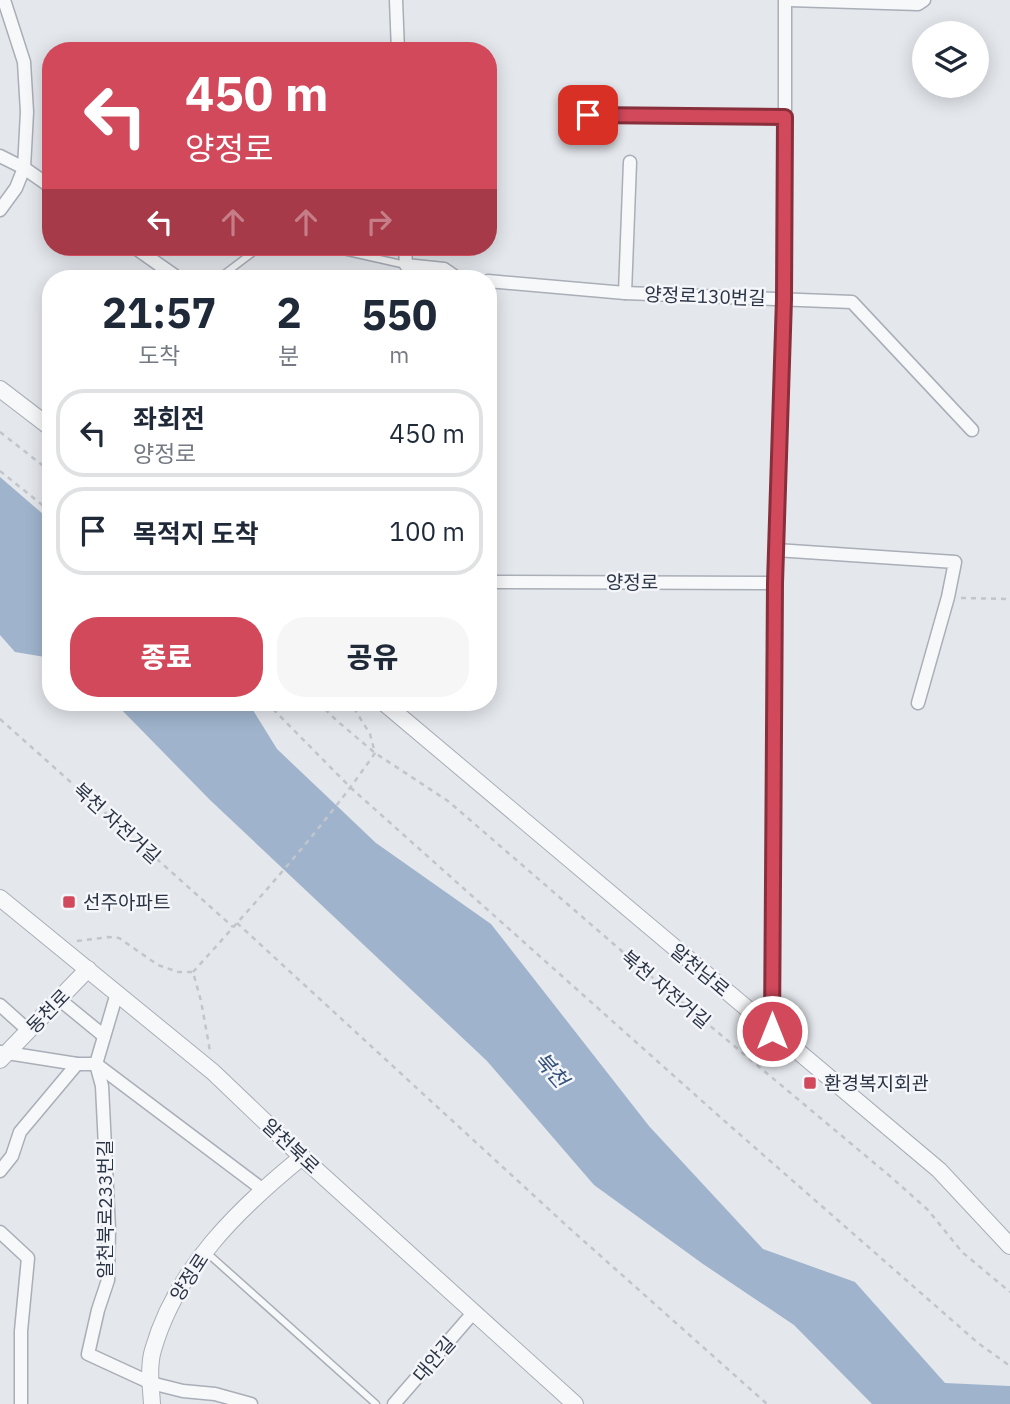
<!DOCTYPE html>
<html lang="ko">
<meta charset="utf-8">
<style>
:root{--surface:#fff;--page:#f6f6f7;--text:#1f2937;--muted:#747a83;--line:#e0e1e3;--accent:#d1495b}
body{margin:0;font-family:"IBM Plex Sans","Noto Sans KR",sans-serif;background:var(--page);color:var(--text);height:100vh;display:flex;flex-direction:column;font-size:26px;white-space:nowrap}
*{box-sizing:border-box;margin:0}
p{font-size:23px;color:var(--muted)}
.icon{flex:none;width:38px;height:38px;fill:none;stroke:currentColor;stroke-width:2;stroke-linecap:round;stroke-linejoin:round}
.map{position:relative;flex:1;overflow:hidden}
.drawer{position:absolute;left:42px;top:270px;width:455px;height:441px;display:flex;flex-direction:column;background:var(--surface);border-radius:28px;box-shadow:0 4px 18px #0003}
.drawer>*{flex:none}
.hud{position:absolute;left:42px;top:42px;width:455px;height:214px;border-radius:28px;box-shadow:0 4px 18px #0003;background:#d1495b;color:#fff;overflow:hidden}
.buttons{position:absolute;left:912px;top:21px;display:grid;gap:14px}
.buttons a{display:grid;place-items:center;width:77px;height:77px;border-radius:50%;background:var(--surface);box-shadow:0 4px 18px #0003;font-size:35px}
.pin{position:absolute;display:grid;place-items:center;width:60px;height:60px;color:#fff;margin:-30px;border-radius:14px;box-shadow:0 4px 10px #0006}
.me{position:absolute;width:77px;margin:-38px;rotate:0deg;stroke-linejoin:round;filter:drop-shadow(0 0 5px #0008)}
.turn{display:flex;align-items:center;gap:24px;height:147px;padding:0 28px;font-size:32px}
.turn .icon{width:91px;height:91px;stroke-width:2.5}
.turn b{display:block;font-size:49px;line-height:60px}
.lanes{display:flex;align-items:center;height:66px;padding:0 28px;background:#0003;justify-content:center;gap:35px;direction:ltr}
.lanes .off{opacity:.35}
.eta{display:flex;justify-content:space-evenly;align-items:center;height:119px;text-align:center}
.eta b{font-size:42px;font-weight:800;line-height:49px}
.action{display:flex;gap:14px;margin-top:auto;padding:14px 28px}
.action a{flex:1;height:80px;border-radius:28px;background:var(--accent);color:#fff;font-size:28px;font-weight:800;line-height:80px;text-align:center}
.action a+a{background:var(--page);color:var(--text)}
ul{padding:0;list-style:none}
li{display:flex;align-items:center;gap:21px;height:88px;margin:0 14px 10px;padding:0 14px;border:4px solid var(--line);border-radius:28px}
li div{flex:1}
li b{display:block;font-size:26px}
li em{font-style:normal}
.map>svg:first-child{display:block}
</style>
<div class="map">
<svg width="1010" height="1404" viewBox="0 0 1010 1404">
<rect width="100%" height="100%" fill="#e4e7ec"/>
<g fill="#9fb4cc">
<polygon points="0,477 51,521 51,658 15,652 0,635"/>
<polygon points="114,702 248,702 277,749 376,843 491,924 649,1126 763,1249 855,1282 945,1383 1010,1386 1010,1404 872,1404 794,1325 703,1264 594,1185 487,1061 210,800"/>
</g>
<g fill="none" stroke-linecap="round" stroke-linejoin="round">
<defs>
<g id="service">
<polyline points="309,247 339,250 406,265"/>
<polyline points="219,278 260,247"/>
<polyline points="205,1251 376,1404"/>
</g>
<g id="minor">
<polyline points="396,0 398,51"/>
<polyline points="789,0 918,4 924,0"/>
<polyline points="588,115 785,117"/>
<polyline points="0,156 24,168 51,187"/>
<polyline points="0,210 16,188 24,168 27,112 24,62 4,0"/>
<polyline points="134,247 178,278"/>
<polyline points="405,247 406,265 444,269 457,278"/>
<polyline points="488,281 625,293 852,302 972,430"/>
<polyline points="625,293 630,162"/>
<polyline points="776,550 955,562 948,597 918,703"/>
<polyline points="488,582 775,583"/>
<polyline points="117,993 96,1064 102,1086 109,1229 108,1280 98,1310 88,1354 151,1383 183,1391 215,1394 251,1404"/>
<polyline points="60,1000 104,1036"/>
<polyline points="0,1005 29,1031"/>
<polyline points="772,1031 775,583 785,223 785,0"/>
<polyline points="1,1052 77,1064 96,1064 262,1189"/>
<polyline points="0,1171 12,1156 20,1132 77,1064"/>
<polyline points="0,1232 28,1258 21,1331 21,1404"/>
<polyline points="394,1404 473,1313"/>
</g>
<g id="tertiary">
<polyline points="0,389 51,428"/>
<polyline points="383,702 939,1170 1010,1246"/>
<polyline points="0,898 213,1072 302,1157 575,1404"/>
<polyline points="0,1060 88,969"/>
<path d="M152,1404C151,1387 148,1367 153,1350C176,1269 239,1208 302,1157"/>
</g>
</defs>
<use href="#service" stroke="#a9aeb7" stroke-width="9"/>
<use href="#minor" stroke="#a9aeb7" stroke-width="15"/>
<use href="#tertiary" stroke="#a9aeb7" stroke-width="18"/>
<g stroke="#c2c5cb" stroke-width="2.5" stroke-dasharray="5 5" stroke-linecap="butt">
<polyline points="0,432 51,472"/>
<polyline points="0,471 51,512"/>
<polyline points="961,598 1010,599"/>
<polyline points="266,702 351,788 720,1117 978,1343 1010,1366"/>
<polyline points="318,702 336,720 375,753 448,801 660,984 891,1177 928,1210 962,1252 1010,1292"/>
<polyline points="0,719 233,927"/>
<polyline points="237,923 567,1226 767,1404"/>
<polyline points="77,941 109,937 119,938 158,965 178,972 193,972 201,1001 210,1051"/>
<path d="M193,972C256,902 321,831 375,753L370,734L350,702"/>
</g>
<use href="#service" stroke="#f7f8fa" stroke-width="6"/>
<use href="#minor" stroke="#f7f8fa" stroke-width="12"/>
<use href="#tertiary" stroke="#f7f8fa" stroke-width="16"/>
</g>
<g fill="none" stroke-linecap="round" stroke-linejoin="round">
<defs>
<polyline id="route" points="588,115 785,117 784,299 775,583 772,1031"/>
</defs>
<use href="#route" stroke="#882f3b" stroke-width="18"/>
<use href="#route" stroke="#d1495b" stroke-width="12"/>
</g>
<g fill="#d1495b" stroke="#f4f6f9" stroke-width="2.5">
<rect x="62" y="895" width="14" height="14" rx="3.5"/>
<rect x="803" y="1076" width="14" height="14" rx="3.5"/>
</g>
<g text-anchor="middle" stroke-width="5" stroke-linejoin="round" paint-order="stroke">
<g font-size="19" fill="#2b3445" stroke="#f4f6f9">
<text transform="translate(705 296) rotate(2)" y="7">양정로130번길</text>
<text x="632" y="589">양정로</text>
<text transform="translate(117 823) rotate(42)" y="7">북천 자전거길</text>
<text transform="translate(700 970) rotate(40)" y="7">알천남로</text>
<text transform="translate(666 989) rotate(40)" y="7">북천 자전거길</text>
<text transform="translate(48 1011) rotate(-46)" y="7">동천로</text>
<text transform="translate(291 1146) rotate(43)" y="7">알천북로</text>
<text transform="translate(105 1209) rotate(-90)" y="7">알천북로233번길</text>
<text transform="translate(189 1277) rotate(-57)" y="7">양정로</text>
<text transform="translate(434 1359) rotate(-49)" y="7">대안길</text>
</g>
<g font-size="19" fill="#2b3445" stroke="#f4f6f9" text-anchor="start">
<text x="83" y="909">선주아파트</text>
<text x="824" y="1090">환경복지회관</text>
</g>
<g font-size="21" font-style="italic" fill="#34527a" stroke="#f4f6f9">
<text transform="translate(551 1070) rotate(49)" y="7">북천</text>
</g>
</g>
</svg>
<div class="buttons">
<a><svg class="icon" aria-label="layers" viewBox="0 0 24 24"><path d="M12 4l9 5-9 5-9-5zM3 14l9 5 9-5"/></svg></a>
</div>
<div class="pin" style="left:588px;top:115px;background:#d93025"><svg class="icon" aria-label="arrive" viewBox="0 0 24 24"><path d="M6 21V4h12l-3 4 3 4H6"/></svg></div>
<svg class="me" style="left:772px;top:1031px" viewBox="-20 -20 40 40"><circle r="17" fill="#d1495b" stroke="#fff" stroke-width="3"/><path d="M0-11L8 9 0 5-8 9z" fill="#fff"/></svg>
<div class="hud">
<div class="turn"><svg class="icon" aria-label="left" viewBox="0 0 24 24"><path d="M17 20v-9H6M10 6l-5 5 5 5"/></svg><div><b>450 m</b>양정로</div></div>
<div class="lanes"><svg class="icon" aria-label="left" viewBox="0 0 24 24"><path d="M17 20v-9H6M10 6l-5 5 5 5"/></svg><svg class="icon off" aria-label="ahead" viewBox="0 0 24 24"><path d="M12 20V5M6 11l6-6 6 6"/></svg><svg class="icon off" aria-label="ahead" viewBox="0 0 24 24"><path d="M12 20V5M6 11l6-6 6 6"/></svg><svg class="icon off" aria-label="right" viewBox="0 0 24 24"><path d="M7 20v-9h11M14 6l5 5-5 5"/></svg></div>
</div>
<section class="drawer">
<div class="eta">
<div><b>21:57</b><p>도착</p></div>
<div><b>2</b><p>분</p></div>
<div><b>550</b><p>m</p></div>
</div>
<ul>
<li><svg class="icon" aria-label="left" viewBox="0 0 24 24"><path d="M17 20v-9H6M10 6l-5 5 5 5"/></svg><div><b>좌회전</b><p>양정로</p></div><em>450 m</em></li>
<li><svg class="icon" aria-label="arrive" viewBox="0 0 24 24"><path d="M6 21V4h12l-3 4 3 4H6"/></svg><div><b>목적지 도착</b></div><em>100 m</em></li>
</ul>
<div class="action"><a>종료</a><a>공유</a></div>
</section>
</div>
